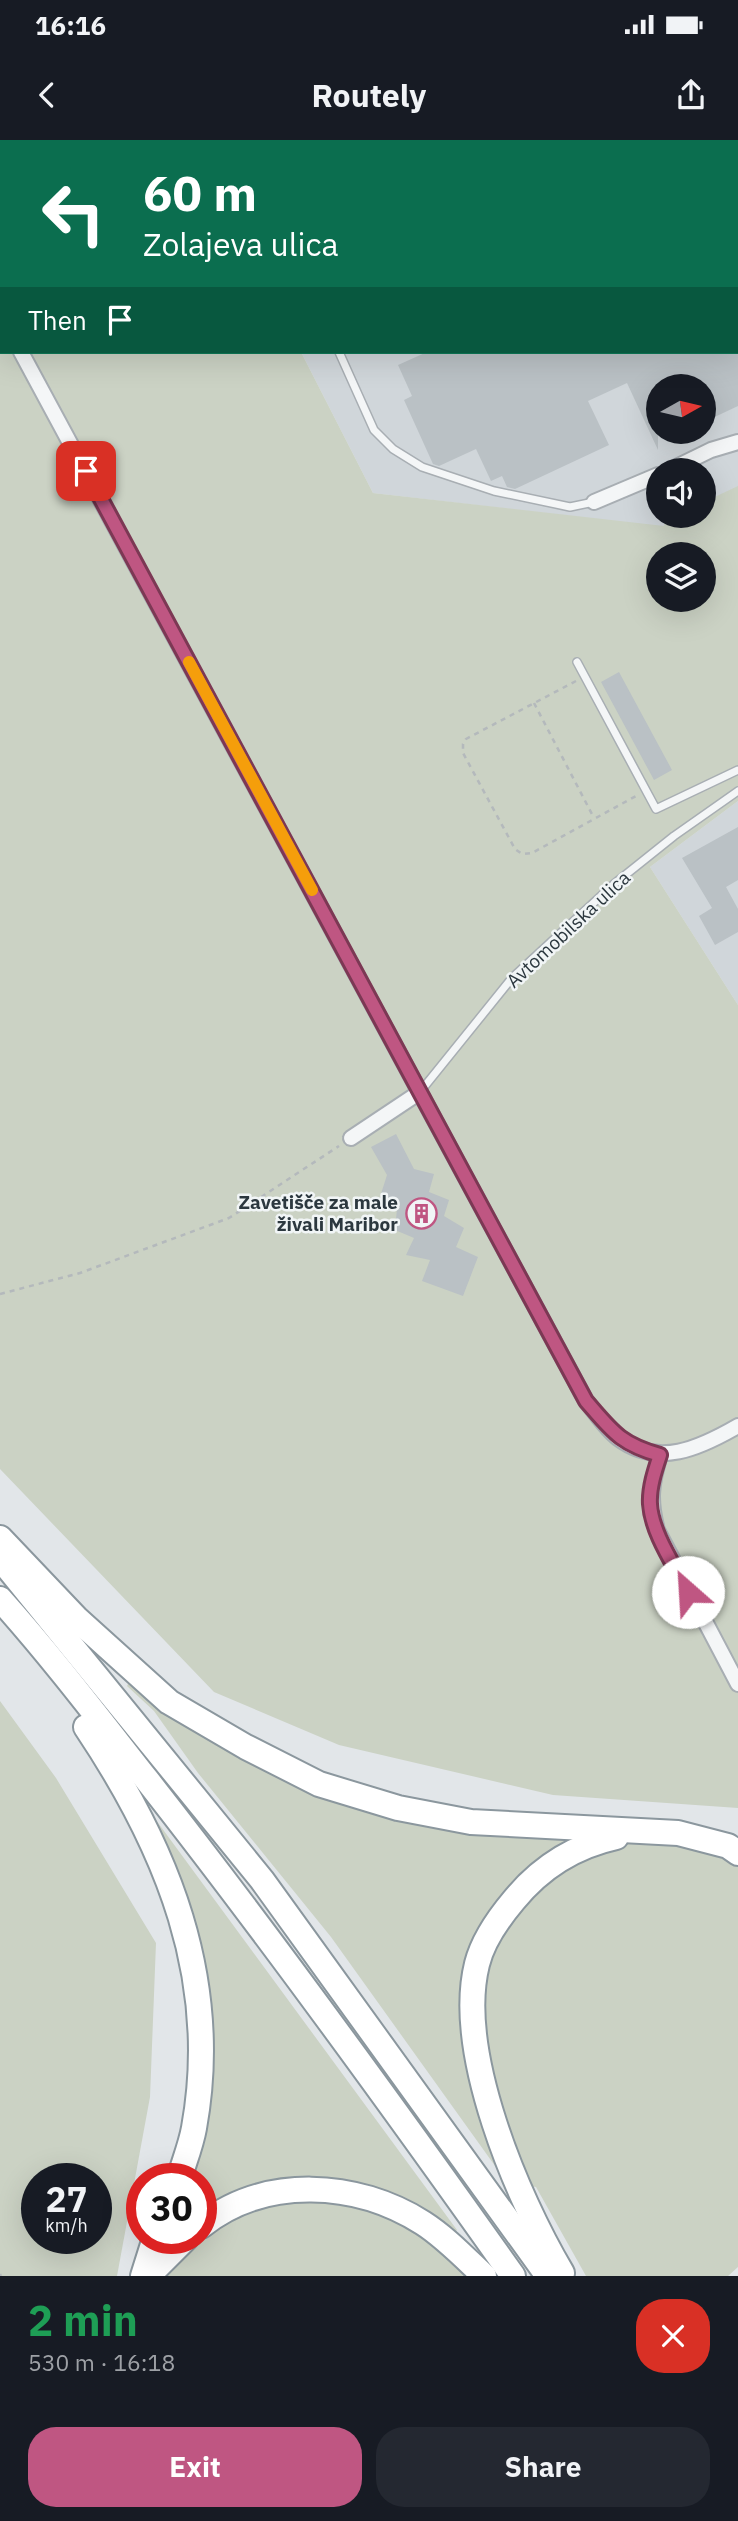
<!DOCTYPE html>
<meta charset="utf-8">
<style>
:root{--surface:#171b24;--page:#242831;--text:#f1f3f6;--muted:#9ea1a6;--accent:#bf5682}
body{margin:0;font-family:"IBM Plex Sans",sans-serif;background:var(--page);color:var(--text);height:100vh;display:flex;flex-direction:column;font-size:26px;white-space:nowrap}
*{box-sizing:border-box;margin:0}
p{font-size:23px;color:var(--muted)}
.icon{flex:none;width:38px;height:38px;fill:none;stroke:currentColor;stroke-width:2;stroke-linecap:round;stroke-linejoin:round}
.map{position:relative;height:2136px;overflow:hidden}
.side{display:flex;flex-direction:column;background:var(--surface);flex:1}
.side>*{flex:none}
.guide{position:absolute;left:0px;top:0px;width:738px;height:214px;box-shadow:0 7px 28px #0002;background:#0b6e4f;color:#fff;overflow:hidden}
.needle{width:46px;rotate:82deg}
.fabs{position:absolute;left:646px;top:234px;display:grid;gap:14px}
.fabs a{display:grid;place-items:center;width:70px;height:70px;border-radius:50%;background:var(--surface);box-shadow:0 7px 28px #0002;font-size:35px}
.speed{position:absolute;left:21px;top:2023px;display:flex;gap:14px;font-size:35px;font-weight:700;text-align:center}
.speed>*{display:grid;place-content:center;width:91px;height:91px;border-radius:50%;background:var(--surface);box-shadow:0 7px 28px #0002;line-height:1}
.speed small{font-size:18px;font-weight:400}
.speed .limit{border:10px solid #d22;background:#fff;color:#111}
.pin{position:absolute;display:grid;place-items:center;width:60px;height:60px;color:#fff;margin:-30px;border-radius:14px;box-shadow:0 4px 10px #0006}
.me{position:absolute;width:77px;margin:-38px;rotate:334deg;stroke-linejoin:round;filter:drop-shadow(0 0 5px #0008)}
.turn{display:flex;align-items:center;gap:24px;height:147px;padding:0 28px;font-size:32px}
.turn .icon{width:91px;height:91px;stroke-width:2.5}
.turn b{display:block;font-size:49px;line-height:60px}
.then{display:flex;align-items:center;height:66px;padding:0 28px;background:#0003;gap:14px;font-size:26px}
.round{display:grid;place-items:center;flex:none;width:74px;height:74px;border-radius:28px;background:var(--page)}
.overview{display:flex;align-items:center;justify-content:space-between;height:119px;padding:0 28px}
h1{font-size:42px;font-weight:700;line-height:52px;color:#1e9e55}
.primary-button{display:flex;gap:14px;margin-top:auto;padding:14px 28px}
.primary-button a{flex:1;height:80px;border-radius:28px;background:var(--accent);color:#fff;font-size:28px;font-weight:700;line-height:80px;text-align:center}
.primary-button a+a{background:var(--page);color:var(--text)}
.status{display:flex;justify-content:space-between;align-items:center;height:49px;padding:0 35px;background:var(--surface);direction:ltr}
.status svg{height:19px;fill:currentColor}
header{display:flex;justify-content:space-between;align-items:center;height:91px;padding:0 28px;background:var(--surface);font-size:32px;font-weight:700}
.map>svg:first-child{display:block}
</style>
<div class="status"><b>16:16</b><svg viewBox="0 0 49 12"><path d="M0 12V9h3v3zM5 12V6h3v6zM10 12V3h3v9zM15 12V0h3v12zM26 1h20v11H26zM47 4h2v5h-2z"/></svg></div>
<header><svg class="icon" aria-label="back" viewBox="0 0 24 24"><path d="M15 5l-7 7 7 7"/></svg>Routely<svg class="icon" aria-label="share" viewBox="0 0 24 24"><path d="M12 15V3M7 8l5-5 5 5M5 13v7h14v-7"/></svg></header>
<div class="map">
<svg width="738" height="2136" viewBox="0 0 738 2136">
<rect width="100%" height="100%" fill="#e2e6e9"/>
<g fill="#d0d6da" fill-rule="evenodd">
<path d="M194,0H738V386H656L373,353L301,212H737V2ZM658,247H704V292H658ZM658,331H704V376H658Z"/>
<polygon points="738,661 738,865 650,727"/>
</g>
<g fill="#cbd2c4" fill-rule="evenodd">
<path d="M0,0L194,2H2V212H301L373,353L664,386L665,379L672,376H704V362L738,346V661L650,727L738,865V1668L553,1655L339,1605L214,1552L0,1329ZM658,415H704V460H658Z"/>
<polygon points="130,1540 269,1630 593,1697 474,1807 503,2037 331,1797 198,1633 154,1571 127,1546"/>
<path d="M0,1561L56,1638L156,1803L150,1957L117,2136H0ZM37,2039H96V2098H37Z"/>
<polygon points="142,1661 457,2090 452,2095 346,2043 201,2072 201,2039 185,2039 210,1888"/>
<polygon points="641,1700 696,1708 738,1724 738,2127 728,2136 586,2136 536,2047 529,2046 499,1967 483,1905 483,1851 492,1803 550,1732 603,1705"/>
<path d="M294,2058C308,2058 325,2055 338,2058C384,2066 427,2099 464,2126V2136H166L175,2121L198,2098H201V2095L242,2070Z"/>
</g>
<g fill="#bac1c5">
<polygon points="427,212 738,212 738,266 704,282 704,247 658,247 658,310 627,243 588,261 609,305 515,349 507,347 502,336 491,341 476,309 439,326 433,324 404,260 412,256 398,225"/>
<polygon points="619,532 672,630 654,640 601,542"/>
<polygon points="738,687 738,740 726,747 738,769 738,792 715,805 699,776 712,768 682,718"/>
<polygon points="396,994 414,1029 434,1034 429,1052 449,1060 444,1076 464,1088 456,1107 478,1117 463,1156 422,1141 430,1120 406,1115 414,1098 395,1090 397,1069 379,1060 387,1035 371,1007"/>
</g>
<g fill="none" stroke-linecap="round" stroke-linejoin="round">
<defs>
<g id="service">
<polyline points="496,0 497,2"/>
<polyline points="263,2 264,0"/>
<polyline points="737,28 738,28"/>
<polyline points="339,212 374,290 393,309 422,327 494,351 570,367 594,362"/>
<polyline points="577,522 656,669 738,630"/>
<polyline points="420,952 512,838 614,744 674,696 738,651"/>
</g>
<g id="minor">
<polyline points="103,2 106,0"/>
<polyline points="0,71 2,70"/>
<polyline points="0,172 2,175"/>
<path d="M21,212L586,1261C596,1273 606,1289 618,1298C658,1328 700,1308 738,1286"/>
<polyline points="668,331 711,310 738,302"/>
<polyline points="594,362 658,335"/>
<polyline points="351,998 420,952"/>
<path d="M660,1315C651,1345 649,1360 657,1390L738,1544"/>
</g>
<g id="motorway">
<polyline points="0,1398 77,1479 169,1562 246,1607 319,1644 398,1668 471,1682 678,1693 728,1706 738,1713"/>
<polyline points="0,1418 262,1740 548,2136"/>
<path d="M0,1459C52,1517 99,1579 147,1640C274,1802 394,1968 513,2136"/>
<path d="M86,1587C167,1708 221,1839 194,1988C191,2005 184,2022 179,2039"/>
<path d="M201,2086C265,2035 357,2041 423,2083C445,2097 465,2118 484,2136"/>
<path d="M562,2133C517,2057 455,1912 477,1824C483,1800 498,1779 514,1760C541,1727 575,1706 616,1697"/>
<polyline points="143,2136 155,2098"/>
<polyline points="148,2136 186,2098"/>
</g>
</defs>
<use href="#service" stroke="#a8aeb3" stroke-width="10"/>
<use href="#minor" stroke="#a8aeb3" stroke-width="18"/>
<use href="#motorway" stroke="#8b979e" stroke-width="28"/>
<g stroke="#b4b9bc" stroke-width="2.5" stroke-dasharray="5 5" stroke-linecap="butt">
<polyline points="576,541 466,599 463,604 463,613 515,709 522,714 532,713 636,656"/>
<polyline points="534,563 594,678"/>
<polyline points="0,1154 80,1133 229,1078 339,1006"/>
<polyline points="0,2134 1,2136"/>
</g>
<use href="#service" stroke="#f4f6f7" stroke-width="7"/>
<use href="#minor" stroke="#f4f6f7" stroke-width="14"/>
<use href="#motorway" stroke="#fff" stroke-width="24"/>
</g>
<g fill="none" stroke-linecap="round" stroke-linejoin="round">
<defs>
<path id="route" d="M86,331L586,1261C612,1291 620,1304 660,1315C655,1330 649,1348 650,1364C652,1394 675,1426 688,1452"/>
</defs>
<use href="#route" stroke="#7c3854" stroke-width="18"/>
<use href="#route" stroke="#bf5682" stroke-width="12"/>
<polyline stroke="#f59e0b" stroke-width="12" points="189,522 312,750"/>
</g>
<defs>
<symbol id="building-ring" viewBox="-11 -11 22 22"><circle r="9.5" fill="#f1f5f6" stroke="#bf5682" stroke-width="1.5"/><path d="M-4-6H4V6H1V3H-1V6H-4ZM-2.5-4.3h1.7v1.8h-1.7ZM.8-4.3h1.7v1.8H.8ZM-2.5-1h1.7V.8h-1.7ZM.8-1h1.7V.8H.8Z" fill="#bf5682"/></symbol>
</defs>
<g fill-rule="evenodd">
<use href="#building-ring" x="404" y="1056" width="35" height="35"/>
</g>
<g text-anchor="middle" stroke-width="5" stroke-linejoin="round" paint-order="stroke">
<g font-size="19" fill="#2c383f" stroke="#f1f5f6">
<text transform="translate(568 789) rotate(-43)" y="7">Avtomobilska ulica</text>
</g>
<g font-size="19" font-weight="bold" fill="#2c383f" stroke="#f1f5f6" text-anchor="end">
<text x="398" y="1069">Zavetišče za male<tspan x="398" dy="22">živali Maribor</tspan></text>
</g>
</g>
</svg>
<div class="fabs">
<a><svg class="needle" viewBox="-14 -14 28 28"><path d="M0-13l5 13h-10z" fill="#e53935"/><path d="M0 13l5-13h-10z" fill="#9ea1a6"/></svg></a>
<a><svg class="icon" aria-label="sound" viewBox="0 0 24 24"><path d="M4 9h4l5-4v14l-5-4H4zM17 9q2 3 0 6"/></svg></a>
<a><svg class="icon" aria-label="layers" viewBox="0 0 24 24"><path d="M12 4l9 5-9 5-9-5zM3 14l9 5 9-5"/></svg></a>
</div>
<div class="speed"><div>27<small>km/h</small></div><div class="limit">30</div></div>
<div class="pin" style="left:86px;top:331px;background:#d93025"><svg class="icon" aria-label="arrive" viewBox="0 0 24 24"><path d="M6 21V4h12l-3 4 3 4H6"/></svg></div>
<svg class="me" style="left:688px;top:1452px" viewBox="-20 -20 40 40"><circle r="19" fill="#fff"/><path d="M0-13L10 11 0 6-10 11z" fill="#bf5682"/></svg>
<div class="guide">
<div class="turn"><svg class="icon" aria-label="left" viewBox="0 0 24 24"><path d="M17 20v-9H6M10 6l-5 5 5 5"/></svg><div><b>60 m</b>Zolajeva ulica</div></div>
<div class="then">Then<svg class="icon" aria-label="arrive" viewBox="0 0 24 24"><path d="M6 21V4h12l-3 4 3 4H6"/></svg></div>
</div>
</div>
<section class="side">
<div class="overview"><div><h1>2 min</h1><p>530 m · 16:18</p></div><a class="round" style="background:#d93025;color:#fff"><svg class="icon" aria-label="close" viewBox="0 0 24 24"><path d="M6 6l12 12M18 6L6 18"/></svg></a></div>
<div class="primary-button"><a>Exit</a><a>Share</a></div>
</section>
